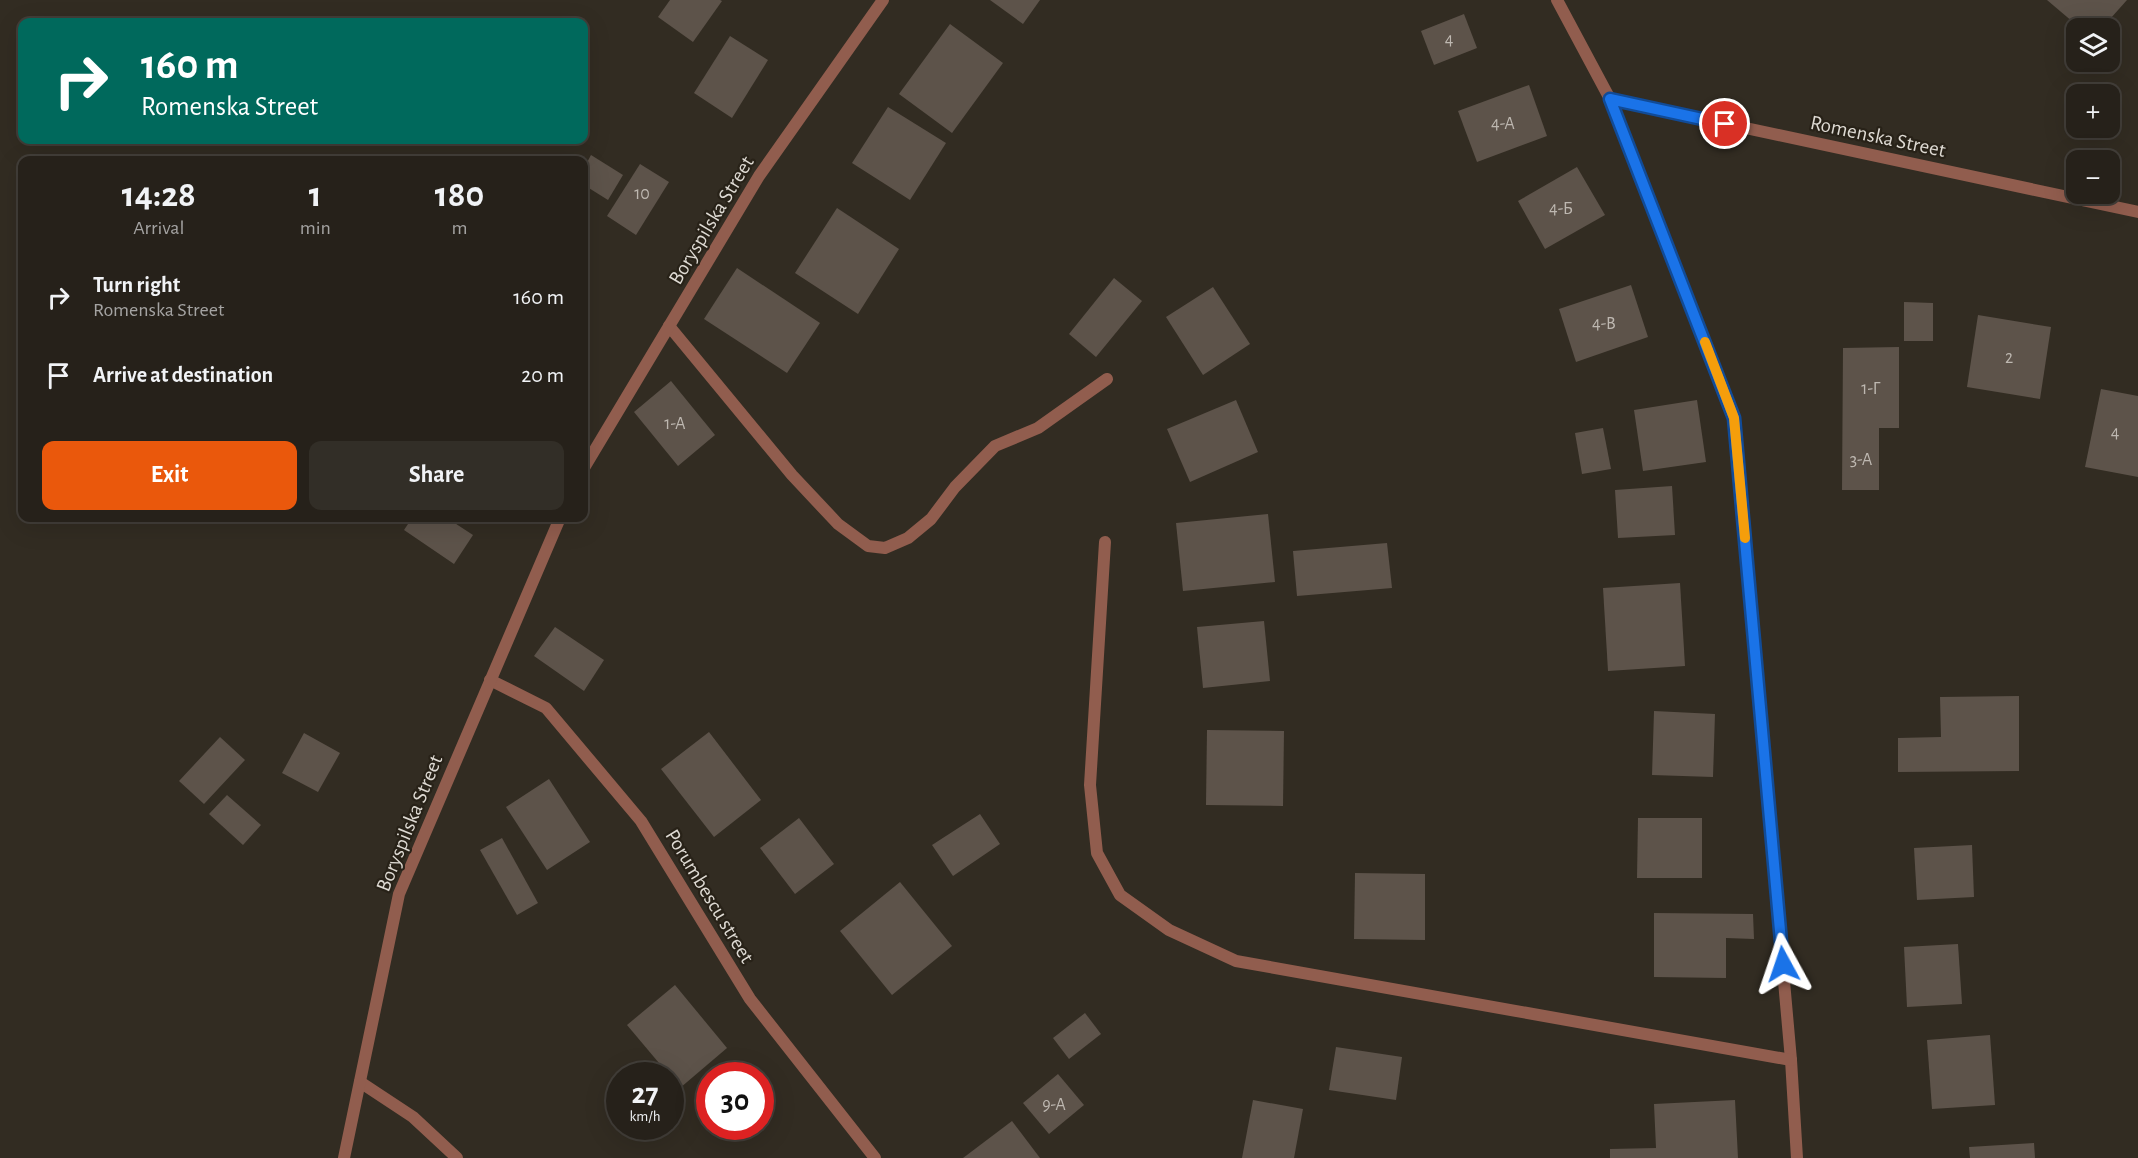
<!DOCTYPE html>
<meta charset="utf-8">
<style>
:root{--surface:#26211a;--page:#322e27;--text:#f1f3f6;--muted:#a4a3a2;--line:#423e39;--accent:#ea580c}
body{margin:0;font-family:"Alegreya Sans",sans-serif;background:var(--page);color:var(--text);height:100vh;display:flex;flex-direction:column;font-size:22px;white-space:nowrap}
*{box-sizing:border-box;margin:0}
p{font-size:20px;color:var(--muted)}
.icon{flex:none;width:33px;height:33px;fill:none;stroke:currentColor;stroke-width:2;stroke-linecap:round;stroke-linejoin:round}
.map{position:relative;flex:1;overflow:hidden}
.panel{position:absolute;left:18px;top:156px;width:570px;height:366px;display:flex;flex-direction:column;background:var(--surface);border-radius:12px;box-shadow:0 6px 24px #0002,0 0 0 2px var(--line)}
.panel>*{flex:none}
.banner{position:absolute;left:18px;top:18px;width:570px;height:126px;border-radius:12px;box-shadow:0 6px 24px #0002,0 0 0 2px var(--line);background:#00695c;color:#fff;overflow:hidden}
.tools{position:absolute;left:2066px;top:18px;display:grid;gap:12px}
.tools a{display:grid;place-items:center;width:54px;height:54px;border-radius:12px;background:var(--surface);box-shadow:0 6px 24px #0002,0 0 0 2px var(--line);font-size:30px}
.speed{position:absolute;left:606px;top:1062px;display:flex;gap:12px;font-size:30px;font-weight:700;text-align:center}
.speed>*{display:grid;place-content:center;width:78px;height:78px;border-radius:50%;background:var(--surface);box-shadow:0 6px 24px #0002,0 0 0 2px var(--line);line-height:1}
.speed small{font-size:15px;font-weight:400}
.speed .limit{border:9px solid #d22;background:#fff;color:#111}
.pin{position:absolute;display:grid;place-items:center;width:51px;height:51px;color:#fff;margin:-26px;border:3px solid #fff;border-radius:50%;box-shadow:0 2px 6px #0007}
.me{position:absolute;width:66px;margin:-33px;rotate:355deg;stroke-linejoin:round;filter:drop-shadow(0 0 4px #0008)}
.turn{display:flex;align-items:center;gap:21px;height:126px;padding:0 24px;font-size:27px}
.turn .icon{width:78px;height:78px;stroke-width:2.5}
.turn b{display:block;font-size:42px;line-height:51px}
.eta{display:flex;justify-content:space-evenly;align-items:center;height:102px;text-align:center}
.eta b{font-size:36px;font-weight:600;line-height:42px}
.action{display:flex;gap:12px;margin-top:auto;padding:12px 24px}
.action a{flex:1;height:69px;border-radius:12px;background:var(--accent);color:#fff;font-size:24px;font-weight:600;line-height:69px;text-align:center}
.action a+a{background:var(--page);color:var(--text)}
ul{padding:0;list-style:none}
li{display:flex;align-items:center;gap:18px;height:78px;padding:0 24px}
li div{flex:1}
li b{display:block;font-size:22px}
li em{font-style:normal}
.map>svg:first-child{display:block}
</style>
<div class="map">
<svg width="2138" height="1158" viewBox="0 0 2138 1158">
<rect width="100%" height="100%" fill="#322c22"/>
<g fill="#5d534a">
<polygon points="670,0 720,0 722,1 693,42 658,17"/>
<polygon points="990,0 1040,0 1023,24"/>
<polygon points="2047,0 2127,0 2102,28 2080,28"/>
<polygon points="1464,14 1477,48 1434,65 1421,31"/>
<polygon points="950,24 1003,63 952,133 899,94"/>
<polygon points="730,36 768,60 732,118 694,93"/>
<polygon points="1529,85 1547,136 1477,162 1458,111"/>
<polygon points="888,107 946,143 910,200 852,163"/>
<polygon points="591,155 623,175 608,200 584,185 584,168"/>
<polygon points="640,164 669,182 636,235 607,216"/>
<polygon points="1577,167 1605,215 1545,249 1518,201"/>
<polygon points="837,208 899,249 858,314 795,273"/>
<polygon points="737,268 820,323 787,373 704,319"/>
<polygon points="1114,278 1142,301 1096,357 1069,334"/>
<polygon points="1631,285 1648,337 1576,362 1559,309"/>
<polygon points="1213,287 1250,344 1203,375 1166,317"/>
<polygon points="1904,302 1933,303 1933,341 1904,341"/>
<polygon points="1978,315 2051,327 2040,399 1967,387"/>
<polygon points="1899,347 1899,428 1879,428 1879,490 1842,490 1843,348"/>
<polygon points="671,381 715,435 678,466 634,412"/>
<polygon points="2101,389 2138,396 2138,477 2085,467"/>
<polygon points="1236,400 1258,452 1190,482 1167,429"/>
<polygon points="1697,400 1706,462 1643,471 1634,410"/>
<polygon points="1603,428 1611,469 1582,474 1575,433"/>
<polygon points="1672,486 1675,535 1618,538 1615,490"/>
<polygon points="1268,514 1275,582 1183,591 1176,523"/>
<polygon points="412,518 447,518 473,535 454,564 404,530"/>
<polygon points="1387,543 1392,588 1297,596 1293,551"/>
<polygon points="1680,583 1685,666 1608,671 1603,588"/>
<polygon points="1264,621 1270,681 1203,688 1197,627"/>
<polygon points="555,627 604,660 584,691 534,656"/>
<polygon points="2019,696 2019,771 1898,772 1898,738 1941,737 1940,697"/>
<polygon points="1654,711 1715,714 1713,777 1652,775"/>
<polygon points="1207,730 1284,731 1283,806 1206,805"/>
<polygon points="709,732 761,800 714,837 661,769"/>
<polygon points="304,733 340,753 318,792 282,773"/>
<polygon points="220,737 245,760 204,804 179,781"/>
<polygon points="549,779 590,842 547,870 506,807"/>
<polygon points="227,795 261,825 243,845 209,814"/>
<polygon points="980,814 1000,844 953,876 932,845"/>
<polygon points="799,818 834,864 795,894 760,848"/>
<polygon points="1638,818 1702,818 1702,878 1637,878"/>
<polygon points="502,838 538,903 517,915 480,850"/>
<polygon points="1972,845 1974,897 1917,900 1914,848"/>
<polygon points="1355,873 1425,874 1425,940 1354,939"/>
<polygon points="900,882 952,946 892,995 840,931"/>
<polygon points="1654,913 1753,914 1754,939 1726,938 1726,978 1654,977"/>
<polygon points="1958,944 1962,1004 1907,1007 1904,947"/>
<polygon points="675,985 727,1048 680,1088 627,1025"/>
<polygon points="1085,1013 1101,1034 1069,1059 1053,1038"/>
<polygon points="1990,1035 1995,1105 1932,1109 1927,1040"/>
<polygon points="1336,1047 1402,1057 1396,1100 1329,1090"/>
<polygon points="1058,1074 1084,1105 1049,1134 1023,1103"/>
<polygon points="1253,1100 1303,1109 1294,1158 1242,1158"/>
<polygon points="1735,1100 1738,1158 1610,1158 1610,1149 1656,1148 1654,1104"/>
<polygon points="1012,1121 1040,1158 963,1158"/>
<polygon points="2034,1143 2035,1158 1970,1158 1969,1147"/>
</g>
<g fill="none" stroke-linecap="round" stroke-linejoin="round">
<g stroke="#915d4e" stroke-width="12">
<polyline points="669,326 792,475 838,524 868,546 885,548 908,538 931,519 955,487 995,446 1038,428 1107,379"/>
<polyline points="360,1082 413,1117 457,1158"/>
</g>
<g stroke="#915d4e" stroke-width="12">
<polyline points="1557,0 1610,99 1734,418 1791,1060 1797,1158"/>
<polyline points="1610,99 2138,212"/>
<polyline points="584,468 759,176 883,0"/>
<polyline points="1105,542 1090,785 1097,853 1120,895 1169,930 1236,961 1791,1060"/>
<polyline points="490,680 546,708 641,821 750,999 875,1158"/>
<polyline points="344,1158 399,894 560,518"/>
</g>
</g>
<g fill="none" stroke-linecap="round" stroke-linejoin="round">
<defs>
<polyline id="route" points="1725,124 1610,99 1734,418 1783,964"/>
</defs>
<use href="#route" stroke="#114b97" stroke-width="15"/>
<use href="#route" stroke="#1a73e8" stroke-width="10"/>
<polyline stroke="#f59e0b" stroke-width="10" points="1705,342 1734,418 1745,538"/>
</g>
<g text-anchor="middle" stroke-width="4.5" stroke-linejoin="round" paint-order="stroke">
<g font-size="18" fill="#beb8b1">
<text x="1449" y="45">4</text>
<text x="1503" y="129">4-А</text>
<text x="642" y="199">10</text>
<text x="1561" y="214">4-Б</text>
<text x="1604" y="329">4-В</text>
<text x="2009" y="363">2</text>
<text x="1871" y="394">1-Г</text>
<text x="675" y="429">1-А</text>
<text x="2115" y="438">4</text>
<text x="1861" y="465">3-А</text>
<text x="1054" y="1110">9-А</text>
</g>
<g font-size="21" fill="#dedad3" stroke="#282218">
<text transform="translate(1878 136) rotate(12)" y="7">Romenska Street</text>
<text transform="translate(711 220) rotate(-59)" y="7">Boryspilska Street</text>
<text transform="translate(409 823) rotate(-68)" y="7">Boryspilska Street</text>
<text transform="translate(710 896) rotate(59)" y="7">Porumbescu street</text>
</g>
</g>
</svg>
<div class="tools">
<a><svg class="icon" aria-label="layers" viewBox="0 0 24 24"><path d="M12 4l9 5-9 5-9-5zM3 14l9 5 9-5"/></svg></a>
<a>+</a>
<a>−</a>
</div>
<div class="speed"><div>27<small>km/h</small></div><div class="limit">30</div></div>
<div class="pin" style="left:1725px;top:124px;background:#d93025"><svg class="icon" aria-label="arrive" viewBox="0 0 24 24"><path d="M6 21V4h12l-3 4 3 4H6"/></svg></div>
<svg class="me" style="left:1783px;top:964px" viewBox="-20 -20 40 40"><path d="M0-17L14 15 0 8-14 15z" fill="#1a73e8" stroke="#fff" stroke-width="4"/></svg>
<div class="banner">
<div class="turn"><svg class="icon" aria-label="right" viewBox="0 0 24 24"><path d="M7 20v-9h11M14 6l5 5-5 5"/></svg><div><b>160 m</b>Romenska Street</div></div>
</div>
<section class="panel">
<div class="eta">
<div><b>14:28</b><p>Arrival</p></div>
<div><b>1</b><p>min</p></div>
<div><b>180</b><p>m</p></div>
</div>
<ul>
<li><svg class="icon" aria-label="right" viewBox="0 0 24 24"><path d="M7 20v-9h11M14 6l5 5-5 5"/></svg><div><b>Turn right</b><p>Romenska Street</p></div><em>160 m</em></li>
<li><svg class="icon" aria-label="arrive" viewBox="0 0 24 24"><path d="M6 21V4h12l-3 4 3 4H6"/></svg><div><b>Arrive at destination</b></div><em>20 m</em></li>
</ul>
<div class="action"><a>Exit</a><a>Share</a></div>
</section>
</div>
